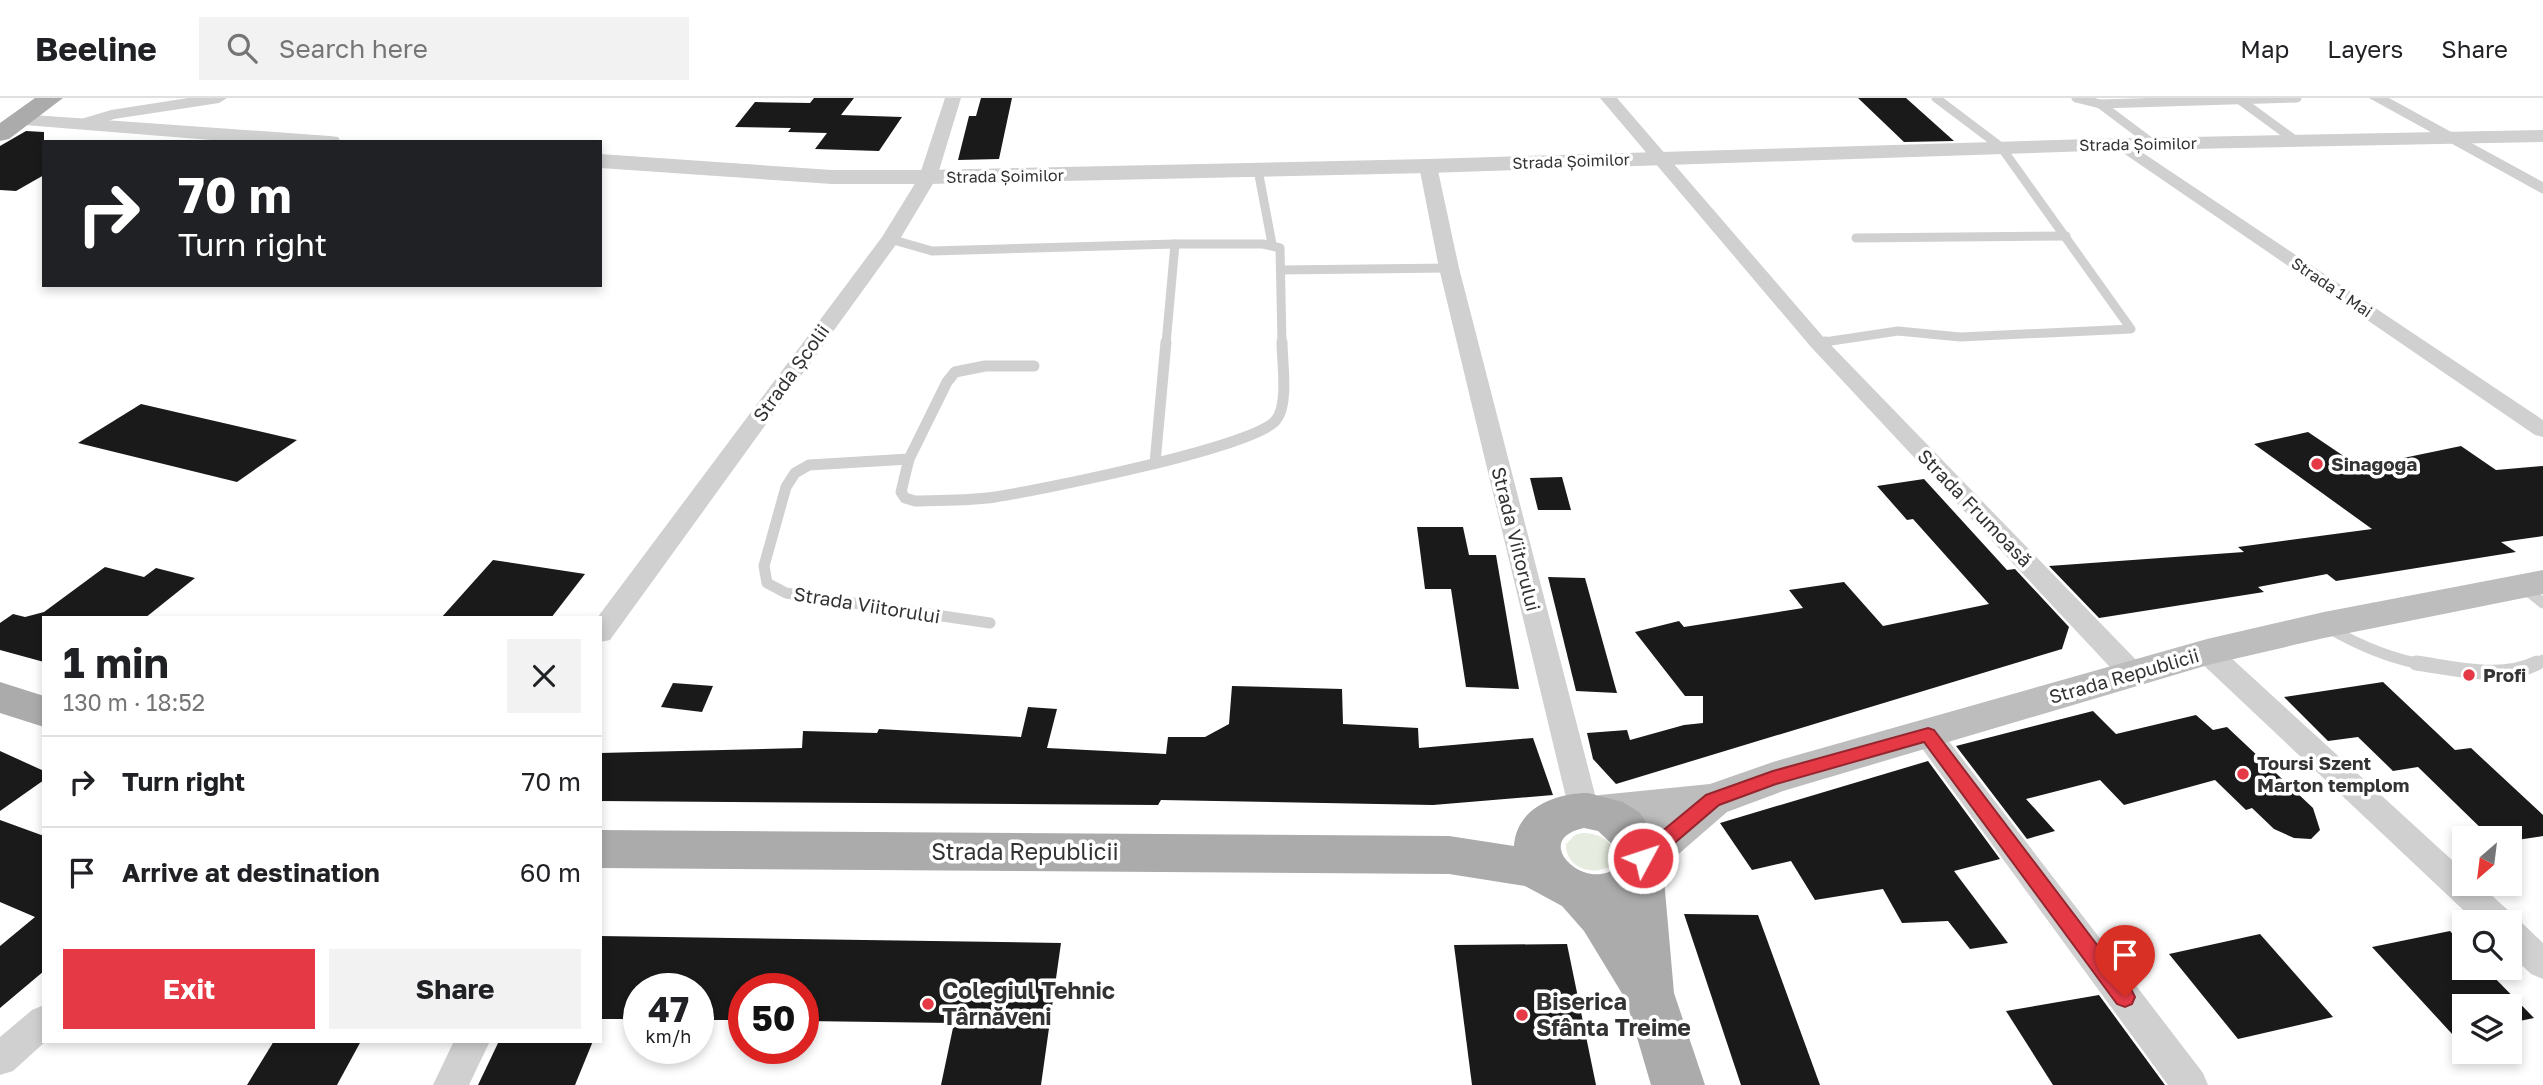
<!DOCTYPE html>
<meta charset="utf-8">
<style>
:root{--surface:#fff;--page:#f2f2f2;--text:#202124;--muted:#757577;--line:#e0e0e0;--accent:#e63946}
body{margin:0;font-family:"Golos Text",sans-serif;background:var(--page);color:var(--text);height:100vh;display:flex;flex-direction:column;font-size:26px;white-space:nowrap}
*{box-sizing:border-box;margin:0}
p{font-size:23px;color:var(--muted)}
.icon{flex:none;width:38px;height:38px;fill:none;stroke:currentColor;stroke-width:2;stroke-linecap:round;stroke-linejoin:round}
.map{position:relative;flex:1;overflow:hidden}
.drawer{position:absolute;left:42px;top:518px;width:560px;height:427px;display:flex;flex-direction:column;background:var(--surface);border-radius:0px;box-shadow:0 4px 10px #0003}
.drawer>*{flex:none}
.banner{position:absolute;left:42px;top:42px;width:560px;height:147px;border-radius:0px;box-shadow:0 4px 10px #0003;background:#202124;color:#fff;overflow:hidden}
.needle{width:46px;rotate:208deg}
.fabs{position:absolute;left:2452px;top:728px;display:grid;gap:14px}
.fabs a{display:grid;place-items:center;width:70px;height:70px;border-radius:0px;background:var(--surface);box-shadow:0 4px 10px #0003;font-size:35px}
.speed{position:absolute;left:623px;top:875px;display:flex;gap:14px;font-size:35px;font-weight:700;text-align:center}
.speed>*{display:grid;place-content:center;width:91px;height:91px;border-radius:50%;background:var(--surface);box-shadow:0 4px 10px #0003;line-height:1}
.speed small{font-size:18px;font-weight:400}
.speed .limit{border:10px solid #d22;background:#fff;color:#111}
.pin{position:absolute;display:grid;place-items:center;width:60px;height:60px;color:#fff;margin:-72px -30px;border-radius:50% 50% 50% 0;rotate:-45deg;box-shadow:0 0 7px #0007}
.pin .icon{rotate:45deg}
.me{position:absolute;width:77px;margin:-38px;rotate:50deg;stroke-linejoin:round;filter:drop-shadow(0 0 5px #0008)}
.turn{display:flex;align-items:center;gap:24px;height:147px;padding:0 21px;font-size:32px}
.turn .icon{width:91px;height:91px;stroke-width:2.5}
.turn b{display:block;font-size:49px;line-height:60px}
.round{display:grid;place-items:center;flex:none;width:74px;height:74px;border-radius:0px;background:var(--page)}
.overview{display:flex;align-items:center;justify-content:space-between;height:119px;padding:0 21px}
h1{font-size:42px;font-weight:700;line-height:52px}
.primary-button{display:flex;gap:14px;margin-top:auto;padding:14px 21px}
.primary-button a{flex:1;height:80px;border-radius:0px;background:var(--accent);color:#fff;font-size:28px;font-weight:700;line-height:80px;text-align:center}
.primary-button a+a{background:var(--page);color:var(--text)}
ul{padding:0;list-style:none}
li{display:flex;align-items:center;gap:21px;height:91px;padding:0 21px;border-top:2px solid var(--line)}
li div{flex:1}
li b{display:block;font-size:26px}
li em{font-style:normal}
header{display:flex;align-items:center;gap:42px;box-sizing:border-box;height:98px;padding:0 35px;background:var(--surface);border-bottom:2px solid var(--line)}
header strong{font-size:33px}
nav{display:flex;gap:38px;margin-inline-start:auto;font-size:24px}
.search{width:490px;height:63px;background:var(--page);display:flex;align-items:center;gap:18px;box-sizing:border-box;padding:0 24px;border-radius:0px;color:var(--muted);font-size:26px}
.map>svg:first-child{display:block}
</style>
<header>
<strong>Beeline</strong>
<div class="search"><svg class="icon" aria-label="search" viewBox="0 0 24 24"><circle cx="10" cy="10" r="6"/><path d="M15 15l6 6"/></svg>Search here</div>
<nav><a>Map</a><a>Layers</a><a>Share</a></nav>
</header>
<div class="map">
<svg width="2543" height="987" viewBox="0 0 2543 987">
<rect width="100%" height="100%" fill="#fff"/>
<path fill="#e6ecdf" d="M1582,735C1598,735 1612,741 1615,758L1609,769C1591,778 1565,769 1566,746L1575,737Z"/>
<g fill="#1a1a1a">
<polygon points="814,0 854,0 841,17 902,19 879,53 815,51 827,35 788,34 791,30 735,29 755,4 810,5"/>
<polygon points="981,0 1012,0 999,61 958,62 969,18 976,18"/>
<polygon points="1858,0 1906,0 1954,43 1904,44"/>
<polygon points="26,33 44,34 44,77 16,93 0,92 0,48"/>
<polygon points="141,306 297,342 237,384 78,345"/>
<polygon points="2308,334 2360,369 2461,348 2496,372 2543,368 2543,438 2501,444 2516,454 2336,483 2327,476 2258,489 2264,494 2099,520 2049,468 2244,454 2238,449 2372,431 2254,346"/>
<polygon points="1562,379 1571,412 1538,412 1530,380"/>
<polygon points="1924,381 2007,472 2015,471 2069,529 2062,551 1616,686 1593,661 1587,635 1627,632 1630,642 1684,627 1703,625 1703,598 1685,598 1635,534 1679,523 1684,529 1803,510 1789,492 1844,484 1883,528 1989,506 1913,421 1907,422 1877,388"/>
<polygon points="1417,429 1463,429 1469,457 1496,457 1519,591 1466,589 1451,491 1425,491"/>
<polygon points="493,462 585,476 551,520 441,520"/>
<polygon points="105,469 144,479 156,470 195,480 145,520 44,520 44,564 0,552 0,525 13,516 25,519 44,514"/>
<polygon points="1548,479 1585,480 1617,595 1576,593"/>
<polygon points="2383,584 2455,652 2471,650 2543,717 2543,738 2510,743 2510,740 2491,740 2418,669 2393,673 2358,639 2328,643 2284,599"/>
<polygon points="673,585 713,588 702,614 661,609"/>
<polygon points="1232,588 1342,591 1343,626 1418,630 1419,650 1533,640 1553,697 1433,707 1161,702 1158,707 600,703 600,655 802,650 803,633 877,635 879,631 1021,639 1028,609 1057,611 1047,650 1166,656 1168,639 1205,639 1229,626"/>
<polygon points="2093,613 2116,636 2196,617 2213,632 2227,629 2313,710 2320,732 2311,741 2294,740 2274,731 2252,710 2246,712 2215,682 2124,707 2100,682 2026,701 2055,733 2027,741 1956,648"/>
<polygon points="0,653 44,673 44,682 0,713"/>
<polygon points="1928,663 2000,761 1954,773 2008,845 1970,851 1948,823 1902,825 1883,791 1815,802 1791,763 1752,772 1720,725"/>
<polygon points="0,722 44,738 44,873 0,910 0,848 35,819 0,804"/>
<polygon points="1684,816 1758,817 1820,987 1741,987"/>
<polygon points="2450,833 2464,848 2464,870 2485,870 2534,920 2510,925 2510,908 2464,908 2464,935 2453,937 2372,849"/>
<polygon points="2260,836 2333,919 2238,941 2169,856"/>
<polygon points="600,838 1061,845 1041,987 941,987 954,925 803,923 803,891 744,891 744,922 698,922 698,891 639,891 639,921 600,921"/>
<polygon points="1567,846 1596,987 1472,987 1454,847"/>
<polygon points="2099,897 2165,987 2053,987 2006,913"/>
<polygon points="274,943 361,943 337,987 247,987"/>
<polygon points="499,943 593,943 575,987 478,987"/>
</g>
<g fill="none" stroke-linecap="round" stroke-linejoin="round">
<g stroke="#d0d0d0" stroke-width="9">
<polyline points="2076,0 2100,6 2152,45"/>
<polyline points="2240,2 2296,43"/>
<polyline points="2100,6 2297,0"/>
<polyline points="1258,72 1272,146"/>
<polyline points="1856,140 2066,138"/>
<polyline points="890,141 932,153 1175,146 1263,146 1280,150 1282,246"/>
<polyline points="1281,172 1449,170"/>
<polyline points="1818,245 1898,233 1960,239 2131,231 2001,49 1936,0"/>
<polyline points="1166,246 1175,146"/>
</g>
<g stroke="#d0d0d0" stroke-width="11">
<polyline points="1818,245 1826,244"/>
<path d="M1034,268H985L955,274L947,284L909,361L901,394L905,400L915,403C941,402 969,403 995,399C1039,392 1256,349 1276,322C1289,307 1282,264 1282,244"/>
<polyline points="909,361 809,367 795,375 786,389 764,468 767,485 786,495 990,525"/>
<polyline points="1155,365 1166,244"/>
<polyline points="2522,488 2543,505"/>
<path d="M2327,529C2358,547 2392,562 2428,567"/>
<polyline points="2534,567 2543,562"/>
</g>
<path stroke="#d0d0d0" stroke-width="15" d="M2416,565C2454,570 2501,583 2537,565"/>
<g fill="#d0d0d0" fill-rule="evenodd">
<polygon points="188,0 227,0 219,5 114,21 87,30 79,25 81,21 111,12"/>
<polygon points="945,0 961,0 937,79 900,141 610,542 600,544 600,520 597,520 882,139 919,79"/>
<polygon points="1600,0 1617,0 1825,241 2142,568 2146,575 2142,582 2132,585 2122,582 1811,249"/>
<polygon points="2369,0 2389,0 2543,84 2543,96"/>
<polygon points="2122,41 2543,322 2543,339 2535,337 2116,50 2113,46"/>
<polygon points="1428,63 1437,68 1459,170 1599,712 1595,721 1584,724 1573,721 1569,712 1439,170 1419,68"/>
<polygon points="2207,544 2217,547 2464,773 2464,786 2479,786 2510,814 2514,822 2522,825 2543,845 2543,881 2531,876 2510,856 2510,824 2476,824 2197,561 2193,554 2197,547"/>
<polygon points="1928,626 1938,629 2203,975 2208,987 2168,987 1918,645 1913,637 1918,629"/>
<polygon points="44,907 44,943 46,943 13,973 0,977 0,939 32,912"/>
<polygon points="454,943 490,943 469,987 433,987"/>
</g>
<g fill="#d0d0d0" fill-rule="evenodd">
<polygon points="19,16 330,38 338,39 341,44 236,44 12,26 9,22 12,18"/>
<polygon points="2543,32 2543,44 2091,53 1428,75 928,86 832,86 600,70 600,56 832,72 928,72 1428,61 2091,41"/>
</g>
<polygon fill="#bdbdbd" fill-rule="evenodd" points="2543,472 2543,496 2324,540 2208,567 1783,693 1727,714 1659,773 1643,778 1627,773 1621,760 1627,747 1653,727 1600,731 1585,726 1578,714 1585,702 1600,697 1710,686 1773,664 2207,541 2324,514"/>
<g fill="#ababab" fill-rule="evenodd">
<polygon points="35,0 63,0 9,41 0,43 0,25"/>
<polygon points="0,584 44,598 44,629 0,615"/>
<path d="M1588,695L1623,704L1640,715L1661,747L1674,895L1705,987H1651L1626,902L1584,833L1562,808L1525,788L1449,776L600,770V732L1449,738L1514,748C1516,711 1554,695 1588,695ZM1584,730L1598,733L1615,749L1617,768C1589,797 1527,742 1584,730Z"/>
</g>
</g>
<polygon fill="#e63946" stroke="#96252e" stroke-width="2" points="1928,630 1934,632 2132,893 2135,899 2132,906 2125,909 2117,906 1924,644 1776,686 1719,707 1650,766 1643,768 1636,766 1633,760 1636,755 1706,697 1773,673"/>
<g fill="#e63946" stroke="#fff" stroke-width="2.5">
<circle cx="2317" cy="366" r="7"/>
<circle cx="2469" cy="577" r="7"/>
<circle cx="2243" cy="676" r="7"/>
<circle cx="928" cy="906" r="7"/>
<circle cx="1522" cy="917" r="7"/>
</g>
<g text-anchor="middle" stroke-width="7" stroke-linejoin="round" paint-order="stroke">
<g font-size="16" fill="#333" stroke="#fff">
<text transform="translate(2138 46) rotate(-1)" y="6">Strada Șoimilor</text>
<text transform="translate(1571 63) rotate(-2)" y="6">Strada Șoimilor</text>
<text transform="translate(1005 78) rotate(-1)" y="6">Strada Șoimilor</text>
<text transform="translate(2332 189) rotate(34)" y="6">Strada 1 Mai</text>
</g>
<g font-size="19" fill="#333" stroke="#fff">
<text transform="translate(791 275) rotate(-54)" y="7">Strada Școlii</text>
<text transform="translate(1975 410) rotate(46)" y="7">Strada Frumoasă</text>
<text transform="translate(1516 441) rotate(76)" y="7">Strada Viitorului</text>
<text transform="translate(867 507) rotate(9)" y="7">Strada Viitorului</text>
<text transform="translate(2124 578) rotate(-16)" y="7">Strada Republicii</text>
</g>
<g font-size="19" font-weight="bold" fill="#333" stroke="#fff" text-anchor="start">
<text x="2331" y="373">Sinagoga</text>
<text x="2483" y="584">Profi</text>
<text x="2257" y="672">Toursi Szent<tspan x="2257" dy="22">Marton templom</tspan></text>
</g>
<g font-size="23" fill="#333" stroke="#fff">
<text x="1025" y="762">Strada Republicii</text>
</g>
<g font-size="23" font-weight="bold" fill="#333" stroke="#fff" text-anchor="start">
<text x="942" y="901">Colegiul Tehnic<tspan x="942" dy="26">Târnăveni</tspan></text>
<text x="1536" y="912">Biserica<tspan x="1536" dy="26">Sfânta Treime</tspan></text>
</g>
</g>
</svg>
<div class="fabs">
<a><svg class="needle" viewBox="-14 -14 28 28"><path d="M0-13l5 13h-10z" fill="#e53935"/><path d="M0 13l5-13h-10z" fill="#757577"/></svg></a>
<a><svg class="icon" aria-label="search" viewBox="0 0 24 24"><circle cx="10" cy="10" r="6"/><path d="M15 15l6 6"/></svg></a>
<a><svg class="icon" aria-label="layers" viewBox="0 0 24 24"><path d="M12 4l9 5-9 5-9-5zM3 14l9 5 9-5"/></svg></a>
</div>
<div class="speed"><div>47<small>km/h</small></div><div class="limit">50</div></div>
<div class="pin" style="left:2125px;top:899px;background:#d93025"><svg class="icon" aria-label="arrive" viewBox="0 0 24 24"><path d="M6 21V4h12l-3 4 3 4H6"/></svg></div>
<svg class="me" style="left:1643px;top:760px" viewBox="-20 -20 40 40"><circle r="17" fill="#e63946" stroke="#fff" stroke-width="3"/><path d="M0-11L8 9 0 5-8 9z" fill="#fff"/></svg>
<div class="banner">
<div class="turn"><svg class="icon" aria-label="right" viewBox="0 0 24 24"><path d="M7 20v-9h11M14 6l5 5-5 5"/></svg><div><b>70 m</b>Turn right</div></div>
</div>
<section class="drawer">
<div class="overview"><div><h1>1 min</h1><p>130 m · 18:52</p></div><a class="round"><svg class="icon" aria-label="close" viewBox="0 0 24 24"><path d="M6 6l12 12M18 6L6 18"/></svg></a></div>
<ul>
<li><svg class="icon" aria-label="right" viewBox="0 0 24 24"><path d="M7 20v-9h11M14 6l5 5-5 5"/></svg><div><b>Turn right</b></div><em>70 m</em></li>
<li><svg class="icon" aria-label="arrive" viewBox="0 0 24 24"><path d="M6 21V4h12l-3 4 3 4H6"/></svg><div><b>Arrive at destination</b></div><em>60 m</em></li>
</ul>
<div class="primary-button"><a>Exit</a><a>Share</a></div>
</section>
</div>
